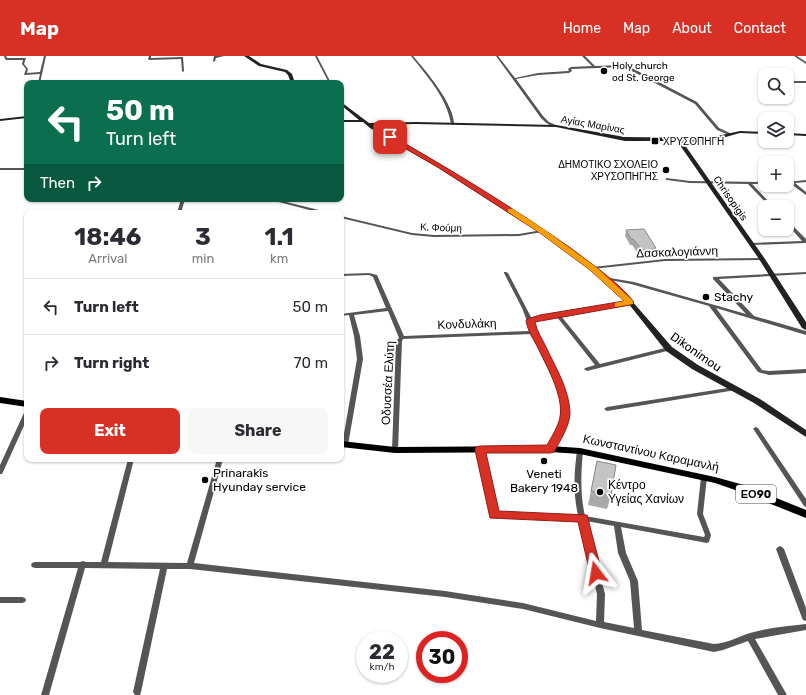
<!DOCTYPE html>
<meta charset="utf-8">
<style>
:root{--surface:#fff;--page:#f7f7f7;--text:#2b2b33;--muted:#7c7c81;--line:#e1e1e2;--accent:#d93025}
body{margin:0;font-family:Rubik,sans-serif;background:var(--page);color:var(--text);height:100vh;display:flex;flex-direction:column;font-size:15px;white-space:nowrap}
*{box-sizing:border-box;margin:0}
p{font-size:13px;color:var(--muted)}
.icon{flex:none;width:22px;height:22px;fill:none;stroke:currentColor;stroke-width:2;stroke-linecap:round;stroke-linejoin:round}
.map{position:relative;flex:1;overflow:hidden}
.panel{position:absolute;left:24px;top:154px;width:320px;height:252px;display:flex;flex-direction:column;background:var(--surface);border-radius:8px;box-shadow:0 1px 3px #0004}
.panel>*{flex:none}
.guide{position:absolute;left:24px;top:24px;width:320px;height:122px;border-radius:8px;box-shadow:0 1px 3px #0004;background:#0b6e4f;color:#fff;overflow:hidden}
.fabs{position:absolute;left:758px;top:12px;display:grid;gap:8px}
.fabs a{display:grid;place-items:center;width:36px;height:36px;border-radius:8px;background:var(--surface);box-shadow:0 1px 3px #0004;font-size:20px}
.speed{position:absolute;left:356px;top:575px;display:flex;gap:8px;font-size:20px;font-weight:700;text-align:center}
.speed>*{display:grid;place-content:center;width:52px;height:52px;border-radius:50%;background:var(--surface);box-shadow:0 1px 3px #0004;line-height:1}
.speed small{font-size:10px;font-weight:400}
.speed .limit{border:6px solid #d22;background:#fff;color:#111}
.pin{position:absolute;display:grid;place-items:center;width:34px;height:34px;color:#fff;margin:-17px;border-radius:8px;box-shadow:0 2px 6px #0006}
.me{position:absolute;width:44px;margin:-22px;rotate:346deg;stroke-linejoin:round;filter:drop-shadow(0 0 3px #0008)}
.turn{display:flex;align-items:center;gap:14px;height:84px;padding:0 16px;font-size:18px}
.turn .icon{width:52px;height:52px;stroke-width:2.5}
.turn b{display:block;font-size:28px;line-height:34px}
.then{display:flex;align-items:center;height:38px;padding:0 16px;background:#0003;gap:8px;font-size:15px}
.eta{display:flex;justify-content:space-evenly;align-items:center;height:68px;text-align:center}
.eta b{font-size:24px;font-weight:700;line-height:28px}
.button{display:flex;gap:8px;margin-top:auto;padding:8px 16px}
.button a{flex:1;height:46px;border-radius:8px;background:var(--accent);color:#fff;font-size:16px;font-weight:700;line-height:46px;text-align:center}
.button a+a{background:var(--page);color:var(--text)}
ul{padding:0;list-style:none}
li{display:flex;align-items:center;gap:12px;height:56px;padding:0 16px;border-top:1px solid var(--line)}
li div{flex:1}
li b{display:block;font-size:15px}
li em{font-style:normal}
header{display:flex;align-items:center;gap:24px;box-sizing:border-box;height:56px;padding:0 20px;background:var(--accent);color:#fff}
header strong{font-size:19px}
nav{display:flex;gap:22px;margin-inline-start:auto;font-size:14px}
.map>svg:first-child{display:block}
</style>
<header>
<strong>Map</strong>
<nav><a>Home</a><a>Map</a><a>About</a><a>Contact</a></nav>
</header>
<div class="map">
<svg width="806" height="639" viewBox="0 0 806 639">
<rect width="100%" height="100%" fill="#fff"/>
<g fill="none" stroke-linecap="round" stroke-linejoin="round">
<g fill="#555" fill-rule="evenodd">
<polygon points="4,0 6,0 7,2 26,2 24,8 28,13 27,17 40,16 44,0 46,0 40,27 38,27 40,18 24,19 26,13 22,8 23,4 6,4 5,3"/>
<polygon points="149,0 151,0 151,2 183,1 184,15 183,16 182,15 181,3 149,4 148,3"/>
<polygon points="214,0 224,0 216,2 215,5 214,6 213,5"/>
<polygon points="315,0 317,0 331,27 329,27"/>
<path d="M411,0H413C426,15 455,49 454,69L451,68C447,42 427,20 411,0Z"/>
<path d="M496,0H498L515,22L538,17L568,15H569L568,13L571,11L592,10L582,0H585L595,10L623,9L630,11L697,46L719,72L732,78L729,79L717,74L695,48L628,13L623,11L572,13H571L572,15L569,17L538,19L516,23L543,60L549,66L558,70C551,72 545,66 541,62Z"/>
<polygon points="794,0 797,0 806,6 806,8"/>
<rect x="787" y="25" width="19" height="2"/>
<rect x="0" y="112" width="27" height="2"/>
<polygon points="666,122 690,125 765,126 765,128 752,128 774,151 770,151 748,128 690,127 667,124 666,124"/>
<polygon points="806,124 806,126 795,127 806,136 806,139 791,128 787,128 787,126"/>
<polygon points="181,143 185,143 181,157 177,157"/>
<polygon points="267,143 274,143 327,156 328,157 321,157"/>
<polygon points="217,155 219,156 218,157 193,157 195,156"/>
<polygon points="341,160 412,177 434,179 519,178 542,174 544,175 542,176 519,180 434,181 412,179 341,162"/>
<polygon points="787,165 788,165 806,183 806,187 752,189 750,188 752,187 802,185 787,168"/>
<polygon points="762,202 764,202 764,204 665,205 593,213 591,212 593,211 665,203"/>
<polygon points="504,216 506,216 508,217 532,263 540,260 630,245 632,245 632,246 630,247 561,260 600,308 669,291 672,293 671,294 587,315 584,313 585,312 595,309 557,261 533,266 536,276 565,335 568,359 567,365 552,395 548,395 547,393 561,365 562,359 559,335 531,278 403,283 402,285 398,394 397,396 393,396 392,394 396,285 399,282 388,255 354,259 360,280 363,303 348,389 347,391 343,391 342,389 357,303 354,280 349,259 341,260 341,258 386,252 373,221 369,219 341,220 341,218 369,217 377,219 404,280 530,275 527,265 522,252 504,217"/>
<polygon points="806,216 806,218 719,223 754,260 806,275 806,279 716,252 762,314 769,315 806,313 806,317 769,319 758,316 709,250 631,228 604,223 602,222 604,221 634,226 746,258 713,223 713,221"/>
<polygon points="734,331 736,332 737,333 736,334 607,355 604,353 607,351"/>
<polygon points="27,355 27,363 3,416 2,418 0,418 0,409 24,357"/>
<polygon points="756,371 758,372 806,443 806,451 804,450 754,374 753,373 754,372"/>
<path d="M478,392H482L483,394L497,456L578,459C573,438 574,416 577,395L578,393H582L583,395C581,416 580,439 585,460L704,481L705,479L697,458L701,421L702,419H706L707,421L703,458L711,479L709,486L707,487L621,471L626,497L638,525L642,574L714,588C727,587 738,581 750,577C768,572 787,570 806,568V574L755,583L787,639H778L748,585L723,594L714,596L600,572L523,553L445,541L190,513H167L141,636L140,639H135L133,636L160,513L85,512L49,639H41L78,512H35L32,511L31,509L32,507L35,506H80L83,505L86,506H101L128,403H134L108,506L187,507L217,403H223L194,507L445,535L523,547L596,565L597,538L579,465L492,461L477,394ZM586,465L614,470L618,497L630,525L634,572L604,566L605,538Z"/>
<polygon points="780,490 782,491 784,493 806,552 806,565 803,564 802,562 776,493 778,491"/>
<polygon points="0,541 22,541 25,542 26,544 25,546 22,547 0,547"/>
</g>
<g fill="#222" fill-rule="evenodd">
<polygon points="244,0 249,0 261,8 287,14 292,18 295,27 291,27 288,19 285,16 259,10"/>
<polygon points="341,46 369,67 416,66 556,69 625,81 708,82 740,75 765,76 765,78 740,77 708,86 682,85 765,203 806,266 806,274 802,272 759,203 677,85 625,85 556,71 416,68 373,69 443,110 544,174 606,221 632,245 672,291 698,309 760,343 806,374 806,381 754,347 692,313 666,295 628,247 602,223 540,176 439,112 370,72 363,66 341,66 341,64 359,64 341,49"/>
<polygon points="27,60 27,62 0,65 0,63"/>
<polygon points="787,77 806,78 806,80 787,79"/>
</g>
<g fill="#000" fill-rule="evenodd">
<polygon points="0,341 27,345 27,351 0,347"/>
<polygon points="341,385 395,391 550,390 580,392 715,421 744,429 806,454 806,462 738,435 715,427 580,398 550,396 395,397 341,391"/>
</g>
</g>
<g fill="#a9a9a9">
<polygon points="626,174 656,192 655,198 654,198 653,199 640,200 632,189 630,189 625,180"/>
<polygon points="597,405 611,440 607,453 588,449"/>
</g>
<g fill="#c4c4c4" stroke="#898989">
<polygon points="644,173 656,192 654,192 655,193 642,194 633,183 631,183 626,174"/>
<polygon points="597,405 616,409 611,440 591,435"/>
</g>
<path fill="#d93025" stroke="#8d1f18" d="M387,80H392C453,115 514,152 572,193C592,208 619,227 634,246L630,249L535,266C537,276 542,282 546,291C556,312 570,335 570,358C569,371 560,385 554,396L550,397H486L499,455L587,459L602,517L600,521L596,522L592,521L590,517L578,466L490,462L475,394L476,391L480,390L547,389C552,380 558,371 560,361C564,340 546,309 537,290C532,281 528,275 526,265L527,263L540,259L624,245L590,214L540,177L439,112L387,82Z"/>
<polygon fill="#f59e0b" points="508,153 513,153 545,174 596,211 633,245 633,248 615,251 615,247 624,245 590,214 540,177 508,156"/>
<g fill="#000" stroke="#fff" stroke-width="1.5">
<circle cx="604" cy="15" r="4"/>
<rect x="651" y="81" width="8" height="8" rx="2"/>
<circle cx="666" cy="114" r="4"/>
<circle cx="706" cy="241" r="4"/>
<circle cx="544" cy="405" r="4"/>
<circle cx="205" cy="424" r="4"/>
<circle cx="600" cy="436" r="4"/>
</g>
<g text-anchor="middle" stroke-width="3.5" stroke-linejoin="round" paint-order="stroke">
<g font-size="10" fill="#000" stroke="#fff" text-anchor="start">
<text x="612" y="13">Holy church<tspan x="612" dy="12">od St. George</tspan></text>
<text x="663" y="89">ΧΡΥΣΟΠΗΓΗ</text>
<text x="658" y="112" text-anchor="end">ΔΗΜΟΤΙΚΟ ΣΧΟΛΕΙΟ<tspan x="658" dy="12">ΧΡΥΣΟΠΗΓΗΣ</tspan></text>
</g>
<g font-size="10" fill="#000" stroke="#fff">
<text transform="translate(593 68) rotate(10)" y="4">Αγίας Μαρίνας</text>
<text transform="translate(731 142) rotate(55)" y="4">Chrisopigis</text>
<text transform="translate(441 171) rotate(2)" y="4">Κ. Φούμη</text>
</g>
<rect fill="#fff" stroke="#4c4c4c" stroke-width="1" x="736" y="429" width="40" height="18" rx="3"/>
<g font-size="11" font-weight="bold" fill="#000">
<text x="756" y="442">ΕΟ90</text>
</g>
<g font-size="12" fill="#000" stroke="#fff">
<text transform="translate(677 196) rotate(-2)" y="4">Δασκαλογιάννη</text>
<text transform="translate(467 268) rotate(-2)" y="4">Κονδυλάκη</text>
<text transform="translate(696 296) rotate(35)" y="4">Dikonimou</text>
<text transform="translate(388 327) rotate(-87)" y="4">Οδυσσέα Ελύτη</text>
<text transform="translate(651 397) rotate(12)" y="4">Κωνσταντίνου Καραμανλή</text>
</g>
<g font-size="12" fill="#000" stroke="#fff" text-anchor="start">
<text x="714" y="245">Stachy</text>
<text x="213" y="421">Prinarakîs<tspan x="213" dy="14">Hyunday service</tspan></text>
<text x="544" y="422" text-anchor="middle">Veneti<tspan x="544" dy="14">Bakery 1948</tspan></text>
<text x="608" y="433">Κέντρο<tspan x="608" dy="14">Υγείας Χανίων</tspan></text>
</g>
</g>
</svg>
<div class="fabs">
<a><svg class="icon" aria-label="search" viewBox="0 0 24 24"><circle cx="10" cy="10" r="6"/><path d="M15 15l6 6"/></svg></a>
<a><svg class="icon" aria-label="layers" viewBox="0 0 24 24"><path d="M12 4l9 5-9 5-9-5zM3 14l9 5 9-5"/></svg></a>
<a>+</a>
<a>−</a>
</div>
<div class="speed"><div>22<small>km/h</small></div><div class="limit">30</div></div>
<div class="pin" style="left:390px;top:81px;background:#d93025"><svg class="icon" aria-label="arrive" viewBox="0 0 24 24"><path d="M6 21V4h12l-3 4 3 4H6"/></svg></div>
<svg class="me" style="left:596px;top:517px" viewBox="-20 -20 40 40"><path d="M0-17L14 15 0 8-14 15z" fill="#d93025" stroke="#fff" stroke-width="4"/></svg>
<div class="guide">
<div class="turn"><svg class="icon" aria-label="left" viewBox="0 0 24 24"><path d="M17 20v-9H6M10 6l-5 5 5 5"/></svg><div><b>50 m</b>Turn left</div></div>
<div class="then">Then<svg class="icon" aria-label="right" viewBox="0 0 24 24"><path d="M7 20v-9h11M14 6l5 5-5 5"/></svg></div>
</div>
<section class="panel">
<div class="eta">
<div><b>18:46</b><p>Arrival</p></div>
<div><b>3</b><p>min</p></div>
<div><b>1.1</b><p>km</p></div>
</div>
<ul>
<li><svg class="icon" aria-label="left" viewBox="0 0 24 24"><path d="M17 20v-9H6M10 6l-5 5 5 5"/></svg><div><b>Turn left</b></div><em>50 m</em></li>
<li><svg class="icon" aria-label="right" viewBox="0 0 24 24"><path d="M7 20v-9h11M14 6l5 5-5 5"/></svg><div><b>Turn right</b></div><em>70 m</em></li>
</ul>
<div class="button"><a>Exit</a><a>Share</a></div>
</section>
</div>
